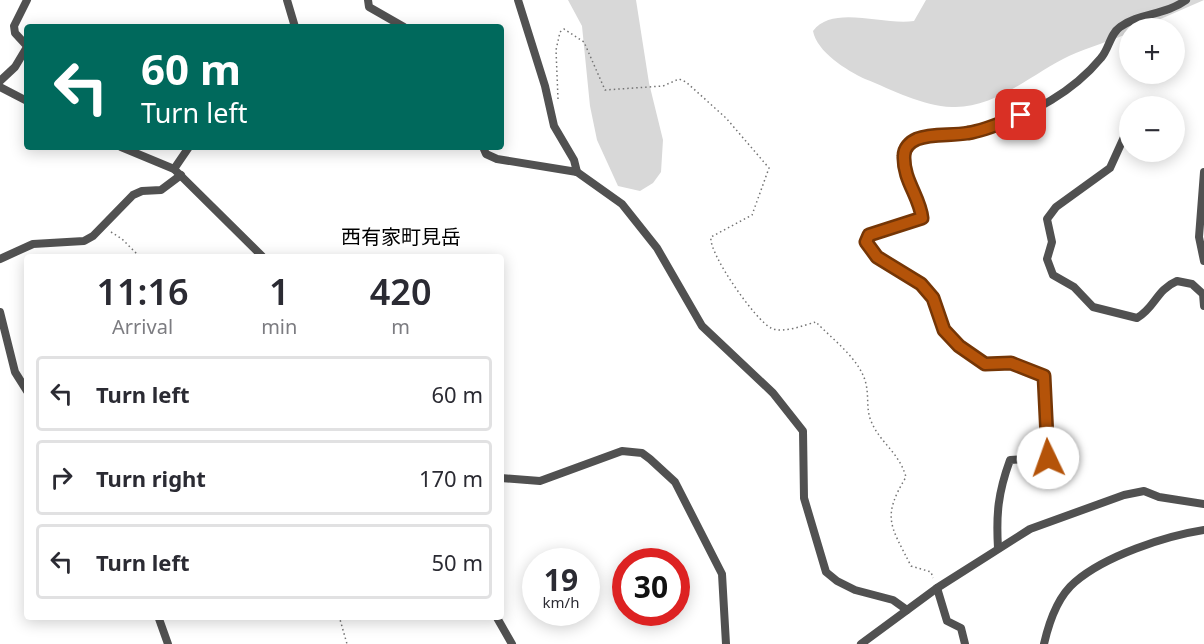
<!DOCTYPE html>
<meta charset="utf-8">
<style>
:root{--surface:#fff;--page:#f7f7f7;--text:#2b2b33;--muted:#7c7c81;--line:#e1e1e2}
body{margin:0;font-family:"Noto Sans","Noto Sans JP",sans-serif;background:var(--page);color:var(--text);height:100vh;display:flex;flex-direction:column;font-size:22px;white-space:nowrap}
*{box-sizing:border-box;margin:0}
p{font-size:20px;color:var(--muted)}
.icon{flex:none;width:33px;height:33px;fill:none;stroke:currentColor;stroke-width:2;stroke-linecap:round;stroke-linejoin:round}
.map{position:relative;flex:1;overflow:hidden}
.side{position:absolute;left:24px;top:254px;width:480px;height:366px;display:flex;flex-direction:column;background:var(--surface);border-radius:6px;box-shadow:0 3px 15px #0003}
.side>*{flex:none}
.banner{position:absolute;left:24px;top:24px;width:480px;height:126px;border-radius:6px;box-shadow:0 3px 15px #0003;background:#00695c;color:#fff;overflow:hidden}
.buttons{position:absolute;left:1119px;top:18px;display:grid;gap:12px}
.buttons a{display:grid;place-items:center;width:66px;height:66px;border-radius:50%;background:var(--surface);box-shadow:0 3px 15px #0003;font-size:30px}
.speed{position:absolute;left:522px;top:548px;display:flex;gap:12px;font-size:30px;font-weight:700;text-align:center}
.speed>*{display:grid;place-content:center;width:78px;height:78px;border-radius:50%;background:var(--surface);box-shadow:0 3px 15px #0003;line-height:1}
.speed small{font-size:15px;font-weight:400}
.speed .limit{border:9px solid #d22;background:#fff;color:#111}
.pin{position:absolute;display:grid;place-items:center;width:51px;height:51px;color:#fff;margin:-26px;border-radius:12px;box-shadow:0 3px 9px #0006}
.me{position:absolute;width:66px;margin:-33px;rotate:357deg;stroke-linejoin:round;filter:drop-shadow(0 0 4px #0008)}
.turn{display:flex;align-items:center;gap:21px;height:126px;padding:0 18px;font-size:27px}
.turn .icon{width:78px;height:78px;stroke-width:2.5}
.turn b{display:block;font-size:42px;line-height:51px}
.eta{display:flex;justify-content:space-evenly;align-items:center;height:102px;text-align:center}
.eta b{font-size:36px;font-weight:600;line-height:42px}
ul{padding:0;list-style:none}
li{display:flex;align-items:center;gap:18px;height:75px;margin:0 12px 9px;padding:0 6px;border:3px solid var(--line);border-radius:6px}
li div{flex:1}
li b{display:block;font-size:22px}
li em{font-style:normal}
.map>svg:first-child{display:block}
</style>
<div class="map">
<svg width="1204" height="644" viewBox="0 0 1204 644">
<rect width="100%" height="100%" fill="#fff"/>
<g fill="#d8d8d8">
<polygon points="568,0 636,0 649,83 663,140 661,172 653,183 640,191 618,186 597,140 590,106 582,26"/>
<path d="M926,0H1204L1140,28H1130L1129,33C1110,41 1089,47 1069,56C1033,73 995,109 952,107C922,106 893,90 865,79C846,70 817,52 813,31C833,4 884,26 914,21Z"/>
</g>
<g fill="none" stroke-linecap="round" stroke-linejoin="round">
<g stroke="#737373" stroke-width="1.5" stroke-dasharray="1.5 3" stroke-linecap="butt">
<path d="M558,99L556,50L560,32L564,29L584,42L605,90L663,86L679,79L686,82L726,118L769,168L752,215L711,237C708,253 756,321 771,328C783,334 804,325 816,322C832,339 861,360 866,384C869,397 866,409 871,421C880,443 899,452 906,477C881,518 891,526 911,566L931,572L933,578"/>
<polyline points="111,232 122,239 139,256"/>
<polyline points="339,616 347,644"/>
</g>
<g stroke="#515151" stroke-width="8">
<polyline points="27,0 14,26 15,33 27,46"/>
<polyline points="287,0 295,27"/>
<polyline points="368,0 369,7 404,27"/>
<polyline points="518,0 545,86 554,126 574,160 577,172"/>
<polyline points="0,81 15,67 27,47"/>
<polyline points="0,87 27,101"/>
<path d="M1125,135L1110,168L1056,207L1047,219L1052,242L1047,259L1053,275L1074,287L1093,307L1137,318C1155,308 1156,290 1177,281L1192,284L1203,294L1204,306"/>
<polyline points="121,147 174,169 262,256"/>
<polyline points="483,147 486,154 497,159 577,172 622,204 657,248 702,326 773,393 803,431 804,498 826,572 837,581 855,590 893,600 907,610"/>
<polyline points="174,169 189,147"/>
<polyline points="1204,172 1199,237 1204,261"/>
<polyline points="0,259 33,244 84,241 93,236 133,195 142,191 161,190 181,175"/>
<polyline points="0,312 15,372 27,391"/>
<polyline points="501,478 540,481 622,451 642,453 650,459 675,482 722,574 726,644"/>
<path d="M998,548C996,514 998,493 1010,460L1048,458L1044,376L1011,363L985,364L959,346L943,330L933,298L921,283L877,257L866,242L869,235L923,218C920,196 893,168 908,145C916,133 974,134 991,128C1034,112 1072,93 1101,58C1109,49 1110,34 1120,27C1139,13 1166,15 1186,0"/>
<polyline points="937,588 947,621 961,628 965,644"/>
<polyline points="158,616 168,644"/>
<polyline points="496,616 512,644"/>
<polyline points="861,644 937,588 1030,529 1124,495 1144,491 1159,497 1204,504"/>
<path d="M1044,644C1049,622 1057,597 1075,582C1105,556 1165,536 1204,530"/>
</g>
</g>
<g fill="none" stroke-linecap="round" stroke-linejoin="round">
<defs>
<path id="route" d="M1021,115C1003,122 987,130 968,133C952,136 932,133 917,139C910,142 904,148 904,156C903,180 920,197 922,218L869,235L866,242L877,257L921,284L933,298L944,330L959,346L985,364L1011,363L1044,376L1048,458"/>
</defs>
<use href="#route" stroke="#753606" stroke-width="15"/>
<use href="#route" stroke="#b45309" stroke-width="10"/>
</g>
<g text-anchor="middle" stroke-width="5" stroke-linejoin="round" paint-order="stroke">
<g font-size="20" fill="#000" stroke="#fff">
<text x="401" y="244">西有家町見岳</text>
</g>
</g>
</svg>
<div class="buttons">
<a>+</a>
<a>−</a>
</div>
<div class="speed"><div>19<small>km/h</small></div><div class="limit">30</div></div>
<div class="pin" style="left:1021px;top:115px;background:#d93025"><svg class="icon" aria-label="arrive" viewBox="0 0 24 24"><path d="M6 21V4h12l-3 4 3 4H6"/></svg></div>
<svg class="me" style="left:1048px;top:458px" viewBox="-20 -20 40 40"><circle r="19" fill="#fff"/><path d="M0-13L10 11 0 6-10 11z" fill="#b45309"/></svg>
<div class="banner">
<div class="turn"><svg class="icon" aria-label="left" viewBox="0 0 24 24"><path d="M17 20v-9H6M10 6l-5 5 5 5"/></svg><div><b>60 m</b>Turn left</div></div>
</div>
<section class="side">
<div class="eta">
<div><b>11:16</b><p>Arrival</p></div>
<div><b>1</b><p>min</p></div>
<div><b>420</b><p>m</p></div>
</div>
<ul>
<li><svg class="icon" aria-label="left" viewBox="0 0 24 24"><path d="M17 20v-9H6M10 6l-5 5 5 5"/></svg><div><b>Turn left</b></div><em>60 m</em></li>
<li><svg class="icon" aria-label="right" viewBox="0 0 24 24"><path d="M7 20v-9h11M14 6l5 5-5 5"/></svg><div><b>Turn right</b></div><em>170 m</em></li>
<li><svg class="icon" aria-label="left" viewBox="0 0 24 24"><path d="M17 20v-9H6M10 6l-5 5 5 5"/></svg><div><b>Turn left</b></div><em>50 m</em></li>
</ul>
</section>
</div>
